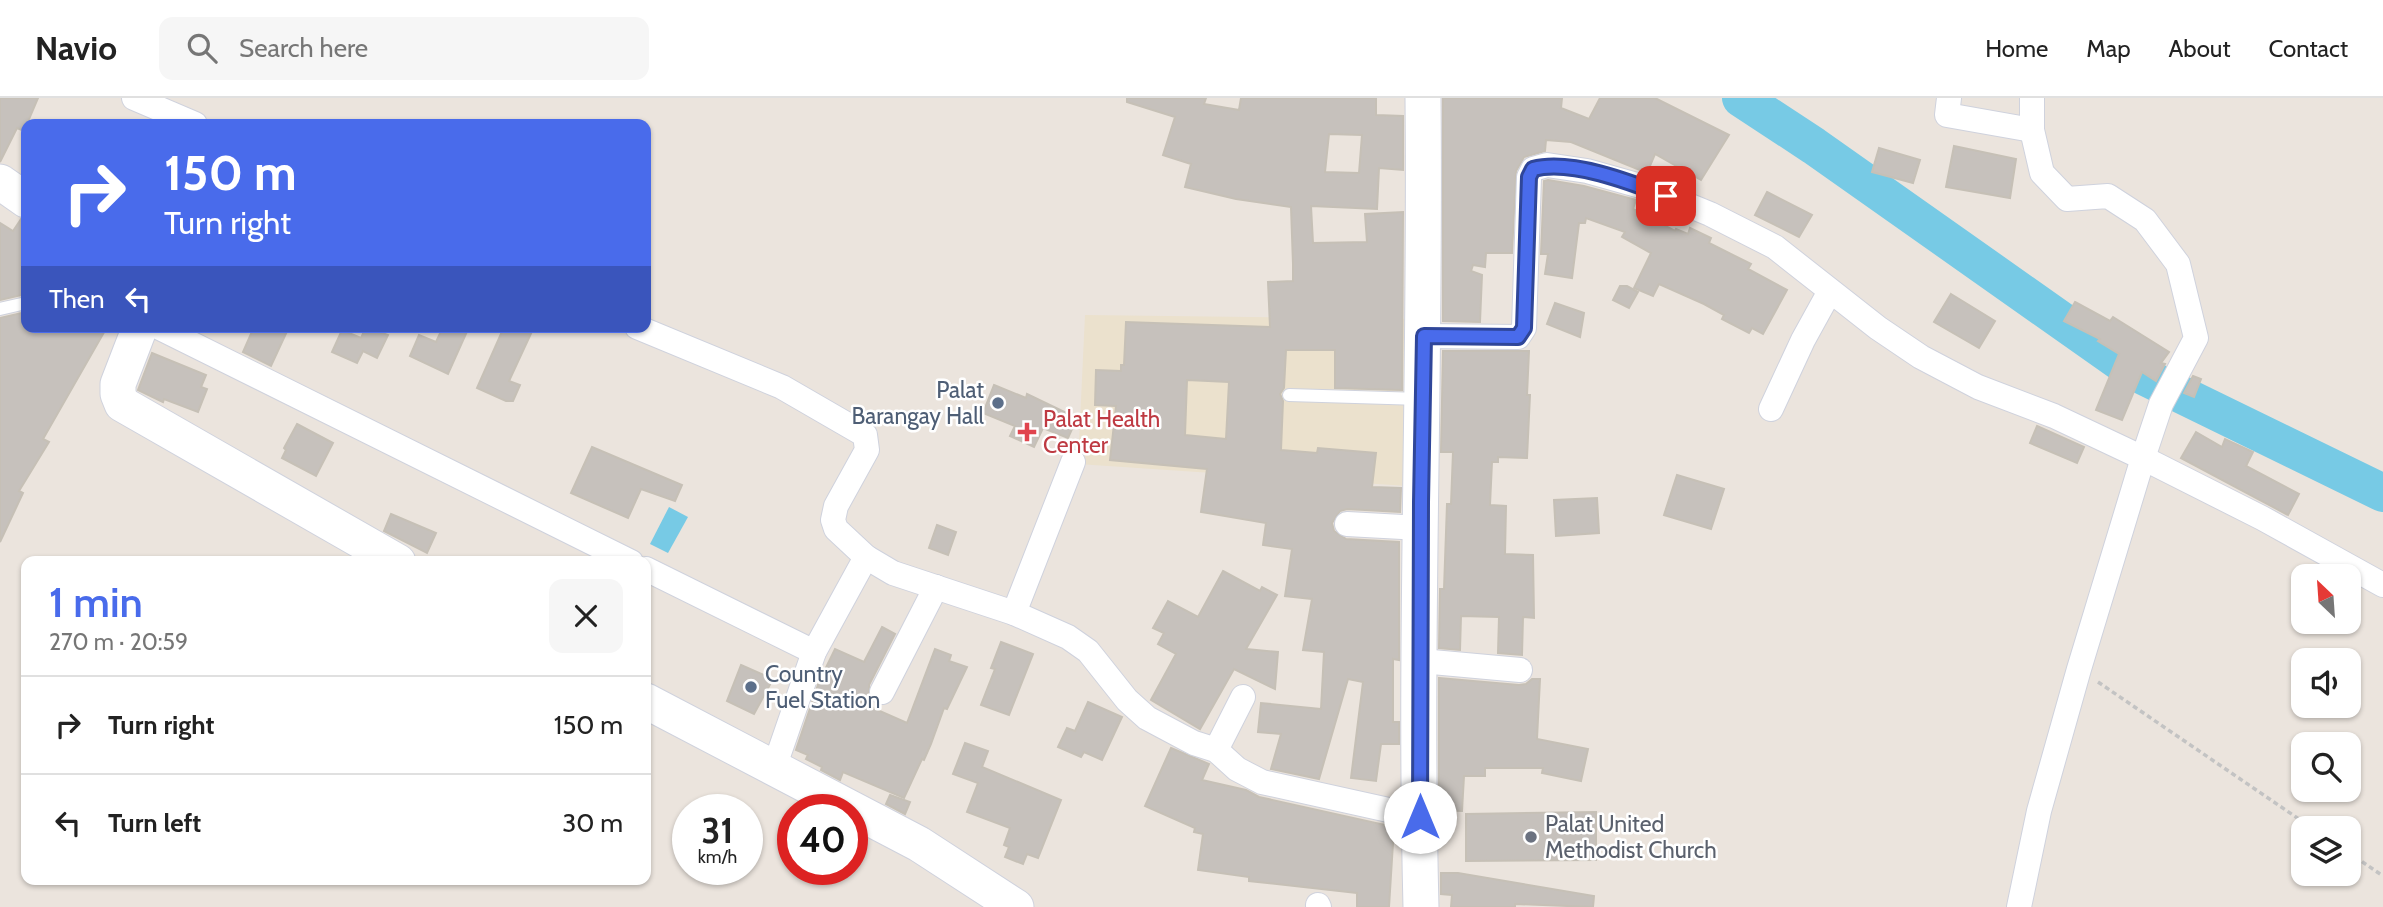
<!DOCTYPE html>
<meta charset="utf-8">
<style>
:root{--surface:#fff;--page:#f6f6f6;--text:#222;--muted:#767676;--line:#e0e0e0;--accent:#496beb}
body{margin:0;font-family:Cabin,sans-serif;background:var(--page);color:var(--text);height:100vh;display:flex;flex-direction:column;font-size:26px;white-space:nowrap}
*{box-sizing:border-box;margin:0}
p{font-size:23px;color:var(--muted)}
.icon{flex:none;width:38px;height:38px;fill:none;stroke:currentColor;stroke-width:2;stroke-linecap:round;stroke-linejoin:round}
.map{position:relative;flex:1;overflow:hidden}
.panel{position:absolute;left:21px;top:458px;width:630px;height:329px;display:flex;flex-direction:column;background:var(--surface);border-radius:14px;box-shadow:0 2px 5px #0004}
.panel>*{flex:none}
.banner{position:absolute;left:21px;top:21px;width:630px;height:214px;border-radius:14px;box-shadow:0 2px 5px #0004;background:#496beb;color:#fff;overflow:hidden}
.needle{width:46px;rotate:335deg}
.tools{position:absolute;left:2291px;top:466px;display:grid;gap:14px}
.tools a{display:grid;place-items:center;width:70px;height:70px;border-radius:14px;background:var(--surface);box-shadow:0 2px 5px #0004;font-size:35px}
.speed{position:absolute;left:672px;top:696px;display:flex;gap:14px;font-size:35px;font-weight:700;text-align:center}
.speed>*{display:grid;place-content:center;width:91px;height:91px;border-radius:50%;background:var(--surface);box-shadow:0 2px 5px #0004;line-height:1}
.speed small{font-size:18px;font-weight:400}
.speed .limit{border:10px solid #d22;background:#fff;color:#111}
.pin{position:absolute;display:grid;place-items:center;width:60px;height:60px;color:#fff;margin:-30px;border-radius:14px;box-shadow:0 4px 10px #0006}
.me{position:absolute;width:77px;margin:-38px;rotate:0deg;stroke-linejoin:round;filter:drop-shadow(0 0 5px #0008)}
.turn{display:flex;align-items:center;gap:24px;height:147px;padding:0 28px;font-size:32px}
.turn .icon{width:91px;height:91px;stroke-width:2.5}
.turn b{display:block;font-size:49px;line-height:60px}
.then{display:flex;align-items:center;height:66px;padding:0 28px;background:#0003;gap:14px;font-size:26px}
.round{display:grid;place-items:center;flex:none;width:74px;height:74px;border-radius:14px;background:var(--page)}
.overview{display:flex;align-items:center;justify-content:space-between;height:119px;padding:0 28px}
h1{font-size:42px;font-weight:600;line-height:52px;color:var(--accent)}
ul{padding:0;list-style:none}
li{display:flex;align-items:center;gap:21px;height:98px;padding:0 28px;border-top:2px solid var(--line)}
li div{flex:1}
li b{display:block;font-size:26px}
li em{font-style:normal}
header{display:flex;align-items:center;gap:42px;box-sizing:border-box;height:98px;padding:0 35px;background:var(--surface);border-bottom:2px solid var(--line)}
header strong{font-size:33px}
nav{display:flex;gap:38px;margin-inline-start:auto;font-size:24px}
.search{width:490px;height:63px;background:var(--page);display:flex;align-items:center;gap:18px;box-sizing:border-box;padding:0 24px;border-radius:14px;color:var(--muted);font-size:26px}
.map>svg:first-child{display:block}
</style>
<header>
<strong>Navio</strong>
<div class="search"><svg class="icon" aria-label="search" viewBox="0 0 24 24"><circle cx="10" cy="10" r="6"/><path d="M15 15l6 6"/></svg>Search here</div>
<nav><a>Home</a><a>Map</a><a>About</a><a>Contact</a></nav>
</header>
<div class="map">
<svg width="2383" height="809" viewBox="0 0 2383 809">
<rect width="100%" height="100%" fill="#ebe4dd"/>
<polygon fill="#ebe1cd" points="1085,217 1410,221 1407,388 1078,366"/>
<polygon fill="#77cae5" points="669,409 688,419 668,455 650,446"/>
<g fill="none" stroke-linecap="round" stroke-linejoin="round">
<polyline stroke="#77cae5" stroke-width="38" points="1741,0 1814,48 2133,273 2383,395"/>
</g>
<g fill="#c6c1bc" stroke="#c6c0b6" stroke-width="2" fill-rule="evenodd">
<polygon points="0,0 38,0 24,33 17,30 0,64"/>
<path d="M1127,0H1206L1204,6L1239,12L1241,0H1376V17L1403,18V72L1379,70L1377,111L1311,108L1313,145L1367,144L1365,116L1403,114L1402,292L1335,290V252H1286L1284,290L1280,296L1283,303L1281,352L1317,355L1318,350L1376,355L1372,389L1401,390L1400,414L1347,411L1340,413L1332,425L1334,433L1346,441L1399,444V562L1393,561V624H1399V646H1381L1376,683L1351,680L1363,584L1348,581L1319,681L1271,671L1281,636L1258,634L1261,605L1321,611L1324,554L1303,552L1312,501L1285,498L1292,451L1263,447L1266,425L1201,414L1207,371L1110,362L1116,308L1095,307L1096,272L1121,273V267H1124L1126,224L1270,229L1268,184L1293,183V166L1291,109L1236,101L1185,89L1191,66L1163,57L1175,19L1127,4ZM1329,36L1362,37L1359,75L1325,74ZM1187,282L1229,284L1226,341L1185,337Z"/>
<polygon points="1443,0 1562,0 1561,10 1589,21 1600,0 1655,0 1729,37 1701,82 1655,56 1647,75 1571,44 1546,42 1545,53 1524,59 1516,73 1512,155 1486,155 1485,169 1473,167 1471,173 1482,177 1480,224 1443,223"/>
<polygon points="1954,48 2016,61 2010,100 1946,89"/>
<polygon points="1879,50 1920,62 1913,85 1872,74"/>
<polygon points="1548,82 1584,88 1636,102 1633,111 1675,133 1676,131 1688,136 1690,130 1711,140 1709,145 1751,166 1748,171 1787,192 1763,236 1752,230 1749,235 1722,221 1724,217 1704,206 1659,186 1653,198 1634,190 1651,155 1622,139 1625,134 1586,120 1585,125 1579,125 1572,180 1545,176 1548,156 1541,156 1544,83"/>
<polygon points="1767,94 1812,117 1799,139 1755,117"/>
<polygon points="21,121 26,122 26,196 0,202 0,125 13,133"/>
<polygon points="1620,188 1627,188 1638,194 1629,210 1613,202"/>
<polygon points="1951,196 1995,223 1979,250 1934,224"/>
<polygon points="2075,204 2110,223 2113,219 2169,254 2161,265 2165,266 2156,283 2142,274 2122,322 2096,312 2119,256 2098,243 2100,241 2064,223"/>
<polygon points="1555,205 1584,215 1580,239 1547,226"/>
<polygon points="26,214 26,229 107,229 43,341 49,344 19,393 23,395 0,444 0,220"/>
<polygon points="254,229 289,229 271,268 243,254"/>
<polygon points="366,229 388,237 377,260 363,253 357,265 332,254 342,232 361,240"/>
<polygon points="443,229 469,229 448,276 410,258 419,237 436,244"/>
<polygon points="504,229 534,229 509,283 520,287 513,303 506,303 477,290"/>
<polygon points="1443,253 1529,253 1527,297 1530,297 1527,360 1498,359 1498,364 1492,364 1490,407 1506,408 1505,456 1533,457 1534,520 1523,519 1522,557 1498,555 1499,519 1461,518 1460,552 1439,550 1440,491 1444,491 1447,406 1451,406 1453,354 1441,354"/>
<polygon points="152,255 206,277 201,289 207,291 198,314 164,301 163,304 138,292"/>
<polygon points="2193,278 2201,281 2194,299 2184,295"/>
<polygon points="994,287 1026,300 1027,296 1077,320 1068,340 1043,330 1034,349 1010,338 1015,328 983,315"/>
<polygon points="297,326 333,345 316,378 282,360 286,352 284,350"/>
<polygon points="2037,328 2084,349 2077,365 2030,345"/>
<polygon points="2196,334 2222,349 2225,341 2253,354 2246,368 2299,396 2288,417 2181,360"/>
<polygon points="592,349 682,387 675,403 641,391 628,420 571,395"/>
<polygon points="1677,377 1724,391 1711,431 1664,417"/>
<polygon points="1597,400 1599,435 1556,438 1554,402"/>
<polygon points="391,416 436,435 427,455 384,433"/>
<polygon points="937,427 956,434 948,457 929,450"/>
<polygon points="1223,473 1260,493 1262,489 1277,497 1246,551 1278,554 1275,591 1234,571 1200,631 1151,602 1176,556 1158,546 1164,535 1153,530 1168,503 1198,519"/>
<polygon points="882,529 895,536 869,587 869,601 866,607 907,625 935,551 951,557 949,563 967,569 947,611 944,610 931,646 924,662 922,661 904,700 843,674 840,682 821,672 822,669 806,661 808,657 796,652 819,584 835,551 864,564"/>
<polygon points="1001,544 1033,556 1009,617 981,607 995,571 991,570"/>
<polygon points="741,567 773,581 754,616 727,603"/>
<polygon points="1439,580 1519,587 1526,586 1532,581 1540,581 1537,641 1588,651 1581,683 1542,675 1543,670 1485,670 1485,678 1464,678 1462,713 1439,712"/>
<polygon points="1088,604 1122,619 1102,662 1084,654 1081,659 1058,649 1067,630 1075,633"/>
<polygon points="965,645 988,653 982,669 1061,702 1038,760 1027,756 1023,766 1005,759 1009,749 1004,747 1010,730 967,714 978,685 953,676"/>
<polygon points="1171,650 1209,666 1202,682 1246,692 1259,699 1394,729 1389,809 1357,809 1357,795 1249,783 1249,779 1198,772 1203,736 1194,734 1195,730 1145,708"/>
<polygon points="890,697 910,704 905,716 886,706"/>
<polygon points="1596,714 1596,762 1466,763 1466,716"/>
<polygon points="1441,775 1458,775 1594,798 1593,809 1515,806 1515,809 1451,809 1452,797 1441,796"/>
</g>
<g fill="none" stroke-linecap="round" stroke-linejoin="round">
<defs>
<g id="lane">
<polyline points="0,211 26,205"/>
<polyline points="1289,297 1421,301"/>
</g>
<g id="street">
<polyline points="134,0 195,26"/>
<polyline points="1949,0 1947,17 2032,32 2032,0"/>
<polyline points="158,229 631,464"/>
<polyline points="637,229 782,289 865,337 867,352 836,408 833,422 836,431 866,459 893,475 1014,515 1068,539 1088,553 1127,602 1147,620 1194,645 1216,652 1237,671 1262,684 1420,719"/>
<polyline points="1424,238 1518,239 1524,230 1529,79 1533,71 1547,67 1587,73 1644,89 1710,116 1775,149 1878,230 1921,259 1978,289 2054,318 2143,360 2262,420 2383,487"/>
<polyline points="1771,311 1803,242 1830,193"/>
<polyline points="1347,426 1421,430"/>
<polyline points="646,471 814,554"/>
<polyline points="1014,515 1073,364"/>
<polyline points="1421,563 1520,572"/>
<polyline points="882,594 936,489"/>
<polyline points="1216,652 1243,599"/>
<polyline points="774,670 814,554 866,459"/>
<polyline points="1318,807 1319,809"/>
<polyline points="2019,809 2039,713 2079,571 2143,360 2161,306 2196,240 2178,166 2145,122 2108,98 2067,101 2042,75 2032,32"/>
</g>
<g id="secondary">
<polyline points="0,84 26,102"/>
<polyline points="140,229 118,286 118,296 122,306 398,464"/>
<polyline points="646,603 919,746 1016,809"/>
<path d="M1421,809C1414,539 1426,270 1423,0"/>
</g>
</defs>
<use href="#lane" stroke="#cfd2dd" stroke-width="14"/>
<use href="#street" stroke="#cfd2dd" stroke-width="26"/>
<use href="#secondary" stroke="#cfd2dd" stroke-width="37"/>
<g stroke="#c3c3c3" stroke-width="3.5" stroke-dasharray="5 3.5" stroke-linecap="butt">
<polyline points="2098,584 2312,730"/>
<polyline points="2348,754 2383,778"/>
</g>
<use href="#lane" stroke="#fff" stroke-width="12"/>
<use href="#street" stroke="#fff" stroke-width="24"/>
<use href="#secondary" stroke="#fff" stroke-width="35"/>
</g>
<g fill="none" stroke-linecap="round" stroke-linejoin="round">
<defs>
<path id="route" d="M1420,719L1421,404L1424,238L1518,239L1524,230L1529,79L1533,71C1571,61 1630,84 1666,98"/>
</defs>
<use href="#route" stroke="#2f4699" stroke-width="18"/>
<use href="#route" stroke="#496beb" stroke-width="12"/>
</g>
<g fill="#5c6f8a" stroke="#fff" stroke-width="2.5">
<circle cx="998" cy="305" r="7"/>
<circle cx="751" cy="589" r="7"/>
</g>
<path fill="#e0444e" stroke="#fff" stroke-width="2.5" d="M1023.5 323.5h7v7h7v7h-7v7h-7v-7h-7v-7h7z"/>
<circle fill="#6b7280" stroke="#fff" stroke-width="2.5" cx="1531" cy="739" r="7"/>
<g text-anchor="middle" stroke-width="5" stroke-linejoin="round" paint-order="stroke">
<g font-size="23" fill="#4e5e75" stroke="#fff" text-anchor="end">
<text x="984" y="300">Palat<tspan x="984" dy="26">Barangay Hall</tspan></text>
<text x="765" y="584" text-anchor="start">Country<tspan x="765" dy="26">Fuel Station</tspan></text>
</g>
<g font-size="23" fill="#be3a42" stroke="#fff" text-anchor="start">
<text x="1043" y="329">Palat Health<tspan x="1043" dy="26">Center</tspan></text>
</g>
<g font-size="23" fill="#5b616d" stroke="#fff" text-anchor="start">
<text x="1545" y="734">Palat United<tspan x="1545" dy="26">Methodist Church</tspan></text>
</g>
</g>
</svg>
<div class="tools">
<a><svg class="needle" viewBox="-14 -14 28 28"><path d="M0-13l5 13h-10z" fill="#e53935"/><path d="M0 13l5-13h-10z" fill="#767676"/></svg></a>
<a><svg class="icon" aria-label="sound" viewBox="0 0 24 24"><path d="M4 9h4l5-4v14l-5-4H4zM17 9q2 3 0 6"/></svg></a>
<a><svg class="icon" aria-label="search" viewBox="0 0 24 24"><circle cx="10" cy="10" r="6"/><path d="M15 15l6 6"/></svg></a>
<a><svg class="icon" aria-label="layers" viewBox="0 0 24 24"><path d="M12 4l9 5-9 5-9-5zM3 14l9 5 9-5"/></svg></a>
</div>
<div class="speed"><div>31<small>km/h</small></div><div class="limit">40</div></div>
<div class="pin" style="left:1666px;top:98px;background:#d93025"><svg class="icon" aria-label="arrive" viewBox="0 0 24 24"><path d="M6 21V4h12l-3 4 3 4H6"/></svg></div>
<svg class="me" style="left:1420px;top:719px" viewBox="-20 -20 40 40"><circle r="19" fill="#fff"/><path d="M0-13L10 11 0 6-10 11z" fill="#496beb"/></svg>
<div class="banner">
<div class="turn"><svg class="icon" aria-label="right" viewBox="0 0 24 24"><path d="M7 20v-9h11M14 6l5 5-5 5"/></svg><div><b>150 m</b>Turn right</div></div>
<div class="then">Then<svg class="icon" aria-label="left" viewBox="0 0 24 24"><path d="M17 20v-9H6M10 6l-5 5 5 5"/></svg></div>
</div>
<section class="panel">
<div class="overview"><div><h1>1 min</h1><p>270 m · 20:59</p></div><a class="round"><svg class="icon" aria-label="close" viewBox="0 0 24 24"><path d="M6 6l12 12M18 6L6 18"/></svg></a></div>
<ul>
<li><svg class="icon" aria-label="right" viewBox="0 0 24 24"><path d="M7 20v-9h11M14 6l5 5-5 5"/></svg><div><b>Turn right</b></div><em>150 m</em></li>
<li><svg class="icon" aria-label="left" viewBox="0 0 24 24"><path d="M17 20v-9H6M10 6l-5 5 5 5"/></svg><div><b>Turn left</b></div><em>30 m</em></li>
</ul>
</section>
</div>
